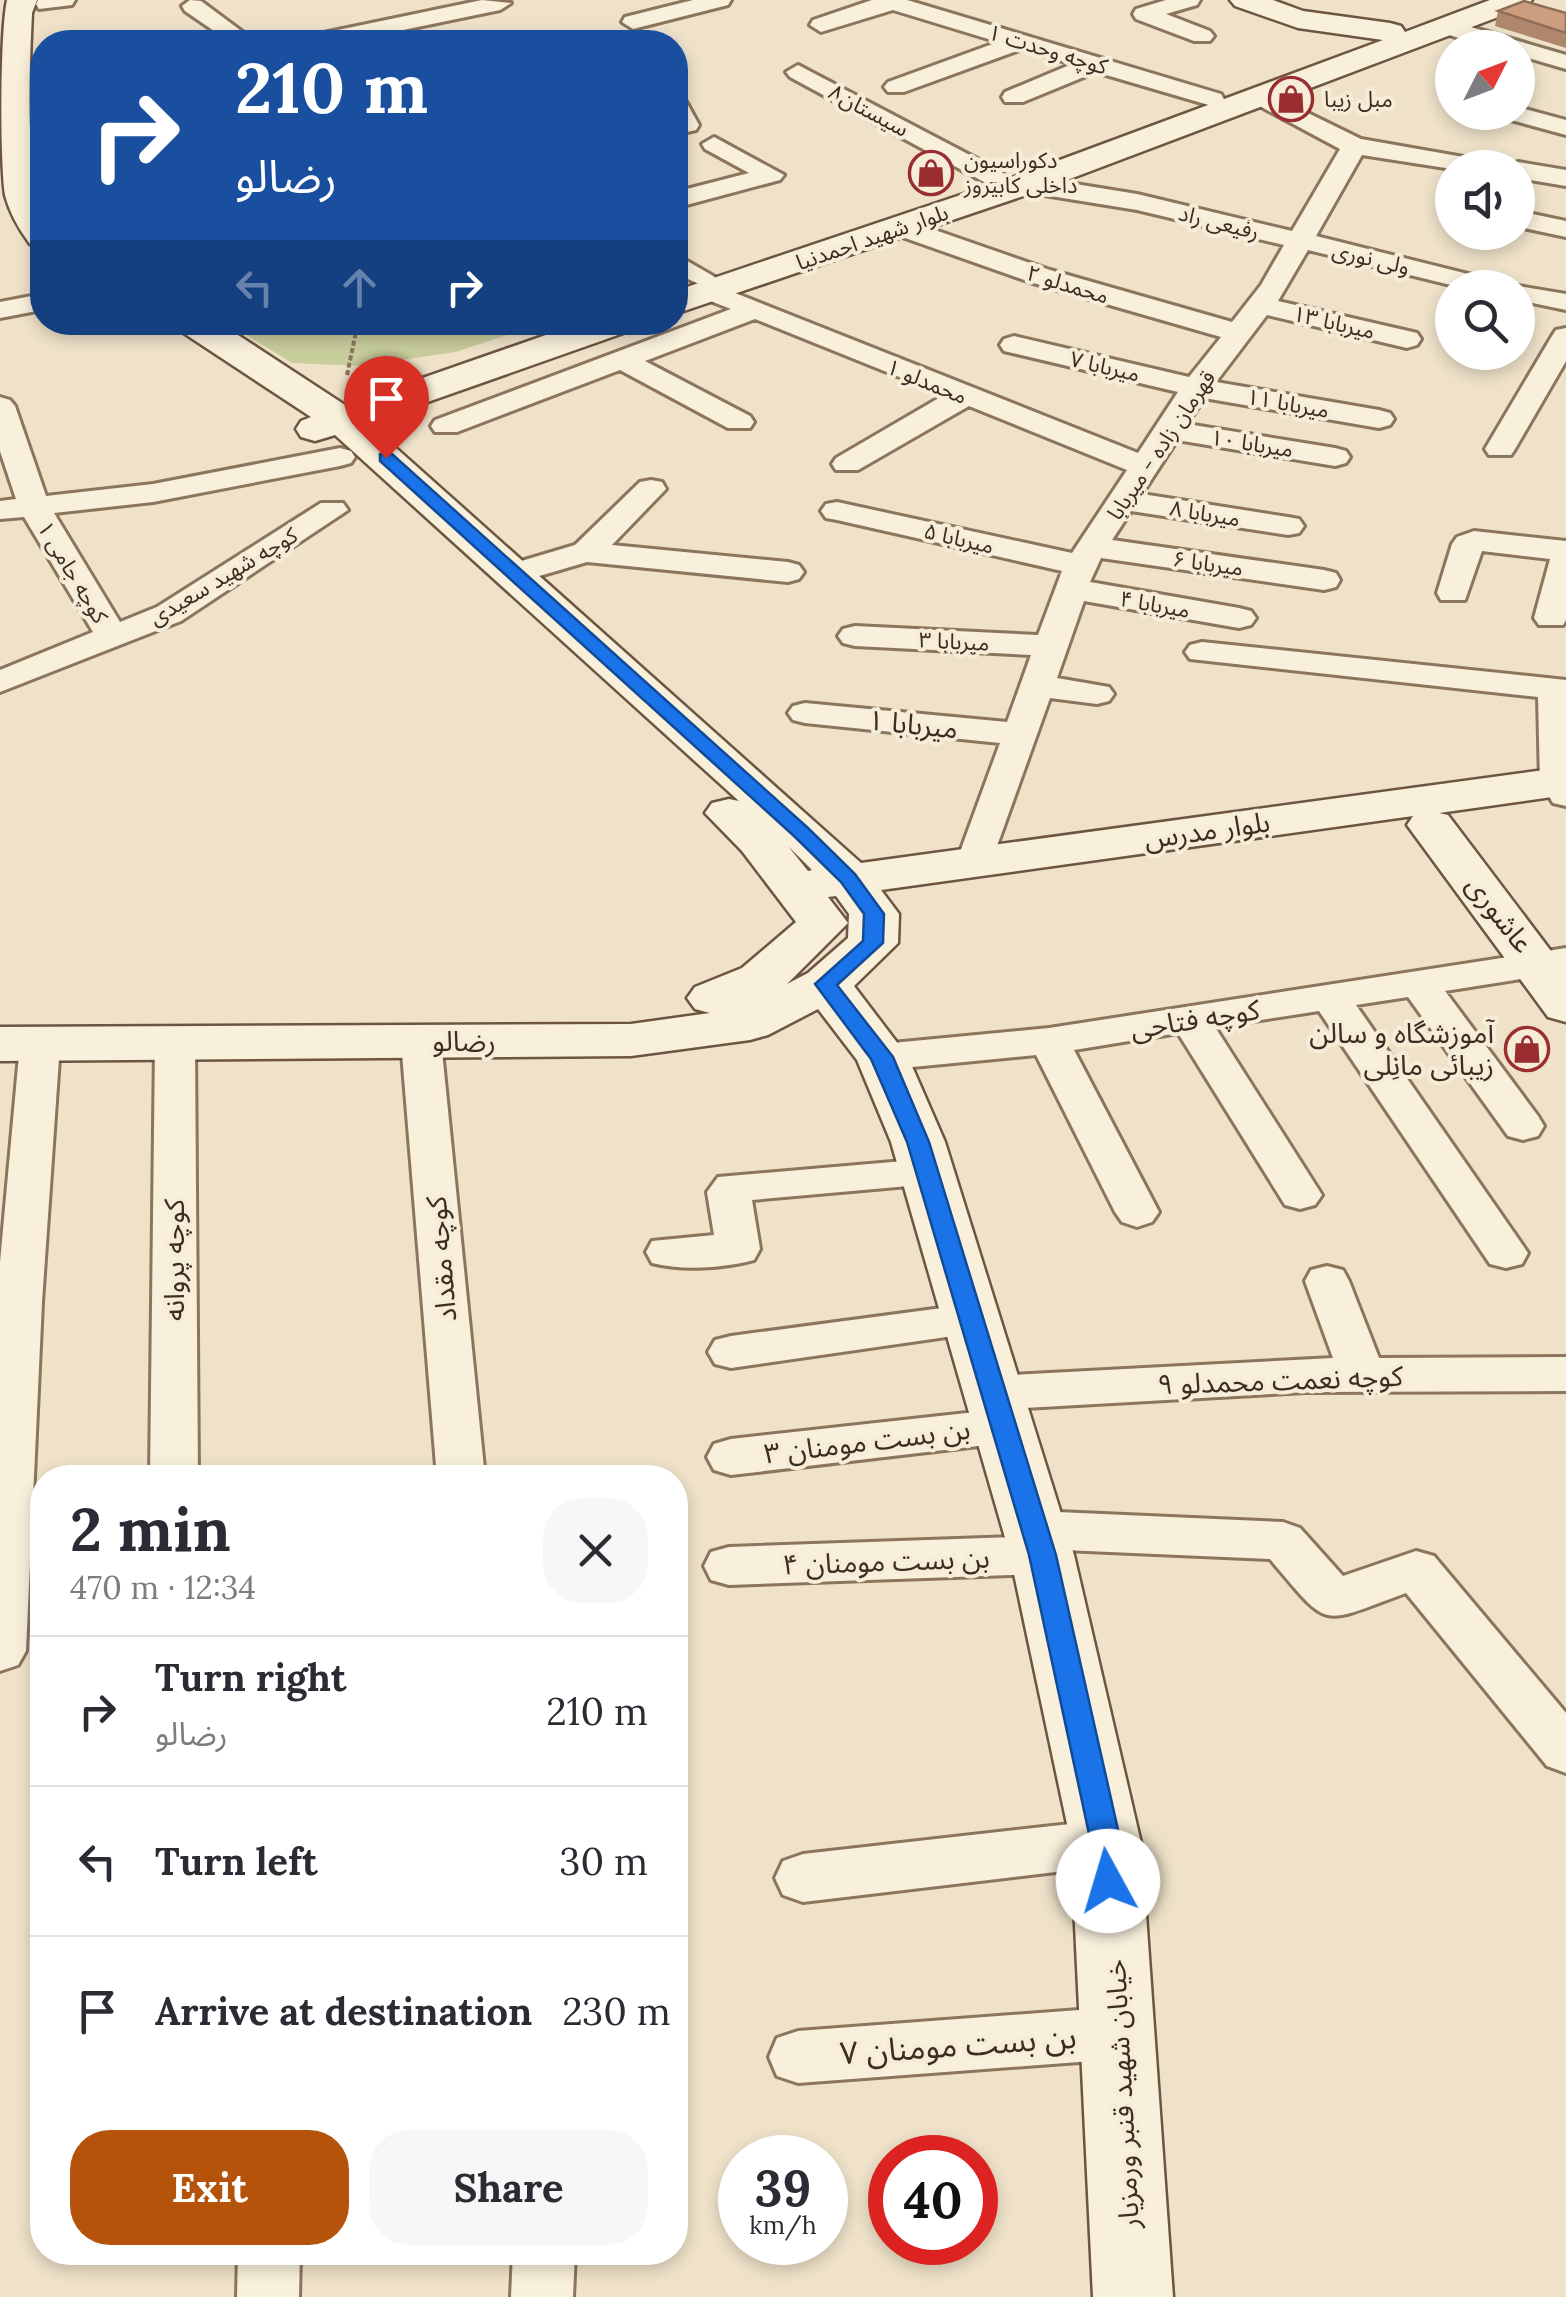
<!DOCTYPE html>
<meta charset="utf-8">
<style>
:root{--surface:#fff;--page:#f7f7f7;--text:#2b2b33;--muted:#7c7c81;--line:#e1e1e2;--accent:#b45309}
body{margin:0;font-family:Lora,"Noto Sans Arabic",serif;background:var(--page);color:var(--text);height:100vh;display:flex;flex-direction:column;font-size:38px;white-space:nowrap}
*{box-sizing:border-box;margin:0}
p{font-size:32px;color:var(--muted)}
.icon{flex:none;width:55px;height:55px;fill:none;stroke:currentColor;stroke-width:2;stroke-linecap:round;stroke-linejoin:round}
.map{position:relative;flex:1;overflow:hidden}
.details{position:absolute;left:30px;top:1465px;width:658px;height:800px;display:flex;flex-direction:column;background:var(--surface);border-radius:40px;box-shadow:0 5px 15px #0003}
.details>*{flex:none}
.banner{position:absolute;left:30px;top:30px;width:658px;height:305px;border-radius:40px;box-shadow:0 5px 15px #0003;background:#1a4fa0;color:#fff;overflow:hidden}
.needle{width:65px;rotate:48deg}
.fabs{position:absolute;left:1435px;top:30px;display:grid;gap:20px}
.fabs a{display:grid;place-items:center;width:100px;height:100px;border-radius:50%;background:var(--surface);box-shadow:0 5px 15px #0003;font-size:50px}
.speed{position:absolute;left:718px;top:2135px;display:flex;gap:20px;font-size:50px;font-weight:700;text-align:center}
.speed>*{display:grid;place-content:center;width:130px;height:130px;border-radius:50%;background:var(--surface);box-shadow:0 5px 15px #0003;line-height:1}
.speed small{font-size:25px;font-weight:400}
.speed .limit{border:15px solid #d22;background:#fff;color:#111}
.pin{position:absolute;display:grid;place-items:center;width:85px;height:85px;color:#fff;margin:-102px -42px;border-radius:50% 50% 50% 0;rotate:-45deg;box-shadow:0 0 10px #0007}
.pin .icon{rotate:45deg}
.me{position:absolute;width:110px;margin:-55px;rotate:354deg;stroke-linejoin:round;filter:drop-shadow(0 0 8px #0008)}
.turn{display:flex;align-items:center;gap:35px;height:210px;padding:0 40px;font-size:45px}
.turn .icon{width:130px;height:130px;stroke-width:2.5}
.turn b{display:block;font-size:70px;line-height:85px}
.lanes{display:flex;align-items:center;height:95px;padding:0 40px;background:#0003;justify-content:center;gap:50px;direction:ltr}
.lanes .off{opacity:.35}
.round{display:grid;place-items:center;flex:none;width:105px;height:105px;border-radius:40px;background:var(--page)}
.head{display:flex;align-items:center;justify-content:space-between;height:170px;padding:0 40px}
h1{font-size:60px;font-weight:700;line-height:75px}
.primary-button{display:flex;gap:20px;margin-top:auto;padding:20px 40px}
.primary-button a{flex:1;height:115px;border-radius:40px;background:var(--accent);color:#fff;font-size:40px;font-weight:700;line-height:115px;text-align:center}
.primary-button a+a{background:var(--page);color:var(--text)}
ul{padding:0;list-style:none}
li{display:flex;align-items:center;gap:30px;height:150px;padding:0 40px;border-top:2px solid var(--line)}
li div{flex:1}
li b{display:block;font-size:38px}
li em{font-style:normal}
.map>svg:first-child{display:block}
</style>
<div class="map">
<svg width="1566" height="2297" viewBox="0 0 1566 2297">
<rect width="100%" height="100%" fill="#efe2c9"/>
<polygon fill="#c8cd9c" points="227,323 543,323 455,352 361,366 292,363"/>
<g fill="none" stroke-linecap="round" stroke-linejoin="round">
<defs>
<g id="street">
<polygon points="38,0 75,0 72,5 39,9 36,4"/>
<polygon points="190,0 201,1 256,42 230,42 185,11 182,6"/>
<polygon points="482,0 511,3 500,10 345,42 302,42 314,35"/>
<polygon points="693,0 731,0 728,5 633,29 622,22 625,17"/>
<polygon points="872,0 907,0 1221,94 1224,99 1212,106 1096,72 1023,102 1005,102 1002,97 1005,92 1072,64 1022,49 904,92 888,92 884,87 888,82 998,42 893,10 821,32 810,25 813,20"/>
<polygon points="1166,0 1200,0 1197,5 1166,14 1210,31 1214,36 1210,41 1194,41 1136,19 1133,14 1136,9"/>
<polygon points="1447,20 1566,55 1566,69 1518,55 1518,48 1492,48 1439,32 1436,27"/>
<polygon points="798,65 1002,172 1006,177 1002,182 984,182 790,77 786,72"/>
<polygon points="1263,91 1361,139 1509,165 1518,162 1566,170 1566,186 1518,178 1518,168 1452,169 1362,155 1316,236 1512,285 1566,294 1566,310 1518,300 1518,288 1463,288 1308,250 1278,301 1417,333 1421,339 1417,345 1407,348 1267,315 1216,382 1379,410 1390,413 1394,419 1390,425 1379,428 1204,398 1187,424 1335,448 1346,451 1350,457 1346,463 1335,466 1177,440 1142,494 1288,517 1299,519 1304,526 1299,533 1288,535 1131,511 1112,540 1324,570 1336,573 1340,580 1336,587 1324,590 1101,558 1090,582 1239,608 1251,611 1256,618 1251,625 1239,628 1084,601 1057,678 1109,687 1114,694 1109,701 1097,704 1050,698 988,871 975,874 962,871 956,863 1000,743 805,723 793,720 788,713 793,706 805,703 1007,722 1031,655 855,646 843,643 838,636 843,629 855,626 1038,635 1062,571 837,520 826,518 821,511 826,504 837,502 1072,553 1127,470 969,406 858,470 836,470 832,464 836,458 944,395 755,319 645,361 750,416 754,422 750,428 728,428 620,370 457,432 435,432 431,426 435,420 731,309 700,297 696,291 701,285 675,273 675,254 715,277 710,283 1138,453 1178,392 1004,351 1000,345 1004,339 1014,336 1189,377 1221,337 1030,282 891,233 887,227 900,219 909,221 1050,270 1232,322 1261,285 1284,245 1137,210 1026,192 1013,184 1026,176 1137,194 1292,231 1340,149 1254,103 1251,98"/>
<polygon points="675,96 684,98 699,125 696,130 687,132 675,125"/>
<polygon points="1518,107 1566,120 1566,135 1500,117 1497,112 1518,112"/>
<polygon points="714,137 784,175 780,180 675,208 675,192 749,173 705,149 702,144"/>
<polygon points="1528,213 1566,221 1566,237 1519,227 1518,217"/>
<polygon points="42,294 42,310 0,318 0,302"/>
<polygon points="1566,328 1566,361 1515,449 1511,455 1489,455 1485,449 1552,336 1556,330"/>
<polygon points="0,397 10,400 15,406 46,496 153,484 340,448 351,451 355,457 351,463 340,466 153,502 54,513 120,622 157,607 321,503 343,503 348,510 181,621 0,692 0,670 93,632 24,517 0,519 0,501 16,499 0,451"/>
<polygon points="651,480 662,482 666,489 612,545 788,562 799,565 804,572 799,579 788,582 587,562 512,584 501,581 496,574 501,567 575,545 640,482"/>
<polygon points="1474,531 1566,541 1566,620 1563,625 1539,625 1534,618 1550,559 1482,551 1465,600 1441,600 1437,593 1452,544 1457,537"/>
<polygon points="1202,642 1566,680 1566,806 1553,803 1540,782 1538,697 1190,659 1185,652 1190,645"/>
<polygon points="1566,948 1566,972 1445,991 1538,1116 1544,1126 1538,1136 1523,1140 1508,1136 1408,997 1356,1005 1528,1253 1522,1264 1506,1268 1490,1264 1319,1011 1215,1027 1322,1195 1315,1205 1300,1209 1285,1205 1178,1033 1074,1050 1159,1212 1152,1222 1137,1227 1122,1222 1115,1212 1036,1055 882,1070 868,1066 862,1057 868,1048 882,1044 1049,1028"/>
<polygon points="421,1028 435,1032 441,1041 485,1478 437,1478 401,1041 407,1032"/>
<polygon points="175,1030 189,1034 195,1043 198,1478 150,1478 155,1043 161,1034"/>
<polygon points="40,1031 54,1035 60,1044 42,1302 26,1651 18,1665 0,1671 0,1262 20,1044 26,1035"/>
<path d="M927,1159L942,1163L948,1173L942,1183L752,1200L760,1249L754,1260C724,1268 682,1271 652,1263L646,1252L652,1241L714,1235L707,1192L718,1177Z"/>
<polygon points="1327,1266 1343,1270 1349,1281 1379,1358 1566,1357 1566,1391 1305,1392 1006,1409 1021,1414 1028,1426 1021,1438 1004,1443 731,1475 714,1470 707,1457 714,1444 731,1439 994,1410 977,1405 971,1393 977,1381 994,1376 1333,1358 1305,1281 1311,1270"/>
<polygon points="972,1304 988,1309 995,1320 988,1331 731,1368 715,1364 708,1352 715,1340 731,1336"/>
<path d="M1035,1511L1283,1522L1300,1528L1343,1576L1416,1551L1434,1556L1566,1713V1773L1547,1766L1406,1593C1318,1625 1331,1631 1270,1559L1064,1550L1067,1555L1060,1568L1042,1574L729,1585L711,1580L704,1566L711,1552L729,1547L1014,1537L1010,1530L1018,1517Z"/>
<polygon points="1106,1820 1125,1827 1133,1843 1125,1859 1106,1866 803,1902 783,1895 775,1878 783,1861 803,1854"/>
<polygon points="1119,2007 1139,2015 1148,2033 1139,2051 1119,2059 798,2083 777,2076 769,2057 777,2038 798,2031"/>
<polygon points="238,2252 300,2252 299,2297 237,2297"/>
<polygon points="513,2252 575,2252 573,2297 511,2297"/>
</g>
<g id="secondary">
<path d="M7,0H37L32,13C30,57 28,103 31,147C34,181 44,213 42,247L30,244C19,229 10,214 5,195C0,158 0,34 7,0Z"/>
<polygon points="1230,0 1273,0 1303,11 1390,23 1401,26 1405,32 1490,0 1532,0 1527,6 1038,191 675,314 675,291 1014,177 1383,40 1298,28 1235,6"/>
<path d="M174,322H218L345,405L583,322H637L632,330L368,423L861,863L1566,767V795L1439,813L1448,815L1566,971V1022L1548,1017L1407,825L1413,816L881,890L899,914L898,943L854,986L908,1057L945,1142L1074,1555L1141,1843L1173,2297H1093L1071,1843L1010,1555L891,1142L857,1060L818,1009L768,1035L750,1040L631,1056L0,1061V1027L631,1024L710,1013L695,1009L687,998L695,987L742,968L796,922L742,851L705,813L712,803L729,799L739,801L335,435L315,441L301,437L296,429L301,421L311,417L179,330ZM788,846L812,870L808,871ZM836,896L849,914L848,938L808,973L787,984L848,923L828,897Z"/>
</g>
</defs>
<use href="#street" stroke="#8b755d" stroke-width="6"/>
<use href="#secondary" stroke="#6d5640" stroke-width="5"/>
<polyline stroke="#8b755d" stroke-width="4" stroke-dasharray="5 2.5" stroke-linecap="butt" points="347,375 358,322"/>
<use href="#street" fill="#f9f0dc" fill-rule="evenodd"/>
<use href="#secondary" fill="#f9f0dc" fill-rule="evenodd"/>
</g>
<polygon fill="#af876d" points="1498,11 1566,13 1566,48 1495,26"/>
<polygon fill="#cc9d7f" stroke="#8f6e59" stroke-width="2.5" points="1524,1 1566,13 1566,33 1498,11"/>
<polygon fill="#1a73e8" stroke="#114b97" stroke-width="2.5" points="380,454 392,454 808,828 855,874 884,914 883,943 837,985 893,1057 929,1142 1056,1555 1121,1843 1123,1881 1119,1890 1108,1894 1098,1890 1094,1881 1091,1843 1029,1555 907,1142 871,1059 815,984 863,941 864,914 841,882 794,836 380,461"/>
<defs>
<symbol id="shop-ring" viewBox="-11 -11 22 22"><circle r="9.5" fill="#f6edd8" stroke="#9a2d30" stroke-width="1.5"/><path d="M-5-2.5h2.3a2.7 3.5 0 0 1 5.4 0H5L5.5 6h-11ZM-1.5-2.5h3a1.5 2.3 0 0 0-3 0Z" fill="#9a2d30"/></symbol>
</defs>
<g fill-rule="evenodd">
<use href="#shop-ring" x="1266" y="74" width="50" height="50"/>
<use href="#shop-ring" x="906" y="148" width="50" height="50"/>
<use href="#shop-ring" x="1502" y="1024" width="50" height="50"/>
</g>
<g text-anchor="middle" stroke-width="8" stroke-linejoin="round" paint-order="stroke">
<g font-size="22" fill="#3c2d21" stroke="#f6edd8">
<text transform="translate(1048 49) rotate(17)" y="8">کوچه وحدت ۱</text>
<text transform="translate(869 110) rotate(28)" y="8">سیستان۸</text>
<text transform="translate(1219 222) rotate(14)" y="8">رفیعی راد</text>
<text transform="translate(872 237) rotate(-19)" y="8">بلوار شهید احمدنیا</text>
<text transform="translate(1371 258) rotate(13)" y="8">ولی نوری</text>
<text transform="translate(1068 284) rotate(17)" y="8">محمدلو ۲</text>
<text transform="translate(1334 322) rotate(13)" y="8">میربابا ۱۳</text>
<text transform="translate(1105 366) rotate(13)" y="8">میربابا ۷</text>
<text transform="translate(927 381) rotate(22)" y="8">محمدلو ۱</text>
<text transform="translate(1288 403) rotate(10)" y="8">میربابا ۱۱</text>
<text transform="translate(1252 443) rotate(9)" y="8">میربابا ۱۰</text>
<text transform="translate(1161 445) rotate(-56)" y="8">قهرمان زاده - میربابا</text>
<text transform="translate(1205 513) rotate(9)" y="8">میربابا ۸</text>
<text transform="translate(959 538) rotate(13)" y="8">میربابا ۵</text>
<text transform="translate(1208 563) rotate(8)" y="8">میربابا ۶</text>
<text transform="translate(73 572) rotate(59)" y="8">کوچه جامی ۱</text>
<text transform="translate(223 576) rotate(-31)" y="8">کوچه شهید سعیدی</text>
<text transform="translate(1155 604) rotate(10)" y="8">میربابا ۴</text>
<text transform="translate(954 641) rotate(3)" y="8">میربابا ۳</text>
</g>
<g font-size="22" fill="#3c2d21" stroke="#f6edd8" text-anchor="start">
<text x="1324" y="107">مبل زیبا</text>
<text x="964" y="168">دکوراسیون<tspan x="964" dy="25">داخلی کابیروز</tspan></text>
</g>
<g font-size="28" fill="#3c2d21" stroke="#f6edd8">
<text transform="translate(913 724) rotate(6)" y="10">میربابا ۱</text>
<text transform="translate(1207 830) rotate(-8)" y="10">بلوار مدرس</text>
<text transform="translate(1500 914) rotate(52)" y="10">عاشوری</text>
<text transform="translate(1195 1019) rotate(-9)" y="10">کوچه فتاحی</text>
<text x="464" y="1051">رضالو</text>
<text transform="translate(441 1259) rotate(-95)" y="10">کوچه مقداد</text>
<text transform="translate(174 1260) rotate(-90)" y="10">کوچه پروانه</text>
<text transform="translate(1280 1380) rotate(-2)" y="10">کوچه نعمت محمدلو ۹</text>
<text transform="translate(867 1441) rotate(-7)" y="10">۳ بن بست مومنان</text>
<text transform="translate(886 1561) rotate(-2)" y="10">۴ بن بست مومنان</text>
<text transform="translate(1122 2094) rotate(-93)" y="10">خیابان شهید قنبر ورمزیار</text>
</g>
<g font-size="28" fill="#3c2d21" stroke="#f6edd8" text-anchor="end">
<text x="1494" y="1043">آموزشگاه و سالن<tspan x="1494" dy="32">زیبائی مانِلی</tspan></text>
</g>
<g font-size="32" fill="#3c2d21" stroke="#f6edd8">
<text transform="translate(958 2045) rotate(-4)" y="11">۷ بن بست مومنان</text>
</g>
</g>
</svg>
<div class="fabs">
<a><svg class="needle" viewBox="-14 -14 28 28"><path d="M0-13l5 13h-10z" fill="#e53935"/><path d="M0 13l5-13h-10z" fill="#7c7c81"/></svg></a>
<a><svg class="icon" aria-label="sound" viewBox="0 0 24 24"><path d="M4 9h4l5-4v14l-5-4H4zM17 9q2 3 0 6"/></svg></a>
<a><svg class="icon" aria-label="search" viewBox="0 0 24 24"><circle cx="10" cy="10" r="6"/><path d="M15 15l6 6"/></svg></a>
</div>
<div class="speed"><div>39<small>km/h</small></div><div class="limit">40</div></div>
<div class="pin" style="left:386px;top:458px;background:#d93025"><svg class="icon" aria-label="arrive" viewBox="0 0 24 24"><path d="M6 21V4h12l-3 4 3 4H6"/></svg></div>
<svg class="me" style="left:1108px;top:1881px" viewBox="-20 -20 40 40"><circle r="19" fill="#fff"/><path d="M0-13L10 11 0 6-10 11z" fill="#1a73e8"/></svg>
<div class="banner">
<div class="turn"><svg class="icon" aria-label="right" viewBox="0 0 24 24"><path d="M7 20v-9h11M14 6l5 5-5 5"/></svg><div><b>210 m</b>رضالو</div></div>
<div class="lanes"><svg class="icon off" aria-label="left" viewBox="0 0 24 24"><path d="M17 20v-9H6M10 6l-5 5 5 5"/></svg><svg class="icon off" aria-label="ahead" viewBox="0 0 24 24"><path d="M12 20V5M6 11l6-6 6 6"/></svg><svg class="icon" aria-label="right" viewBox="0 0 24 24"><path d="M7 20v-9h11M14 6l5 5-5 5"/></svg></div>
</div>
<section class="details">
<div class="head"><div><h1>2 min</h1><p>470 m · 12:34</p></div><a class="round"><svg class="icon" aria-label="close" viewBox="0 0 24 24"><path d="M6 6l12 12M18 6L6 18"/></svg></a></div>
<ul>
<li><svg class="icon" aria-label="right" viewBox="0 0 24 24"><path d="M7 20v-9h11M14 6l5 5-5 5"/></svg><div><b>Turn right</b><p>رضالو</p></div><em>210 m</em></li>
<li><svg class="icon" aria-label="left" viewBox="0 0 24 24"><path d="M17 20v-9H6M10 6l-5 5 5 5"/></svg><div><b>Turn left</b></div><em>30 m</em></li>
<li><svg class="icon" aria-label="arrive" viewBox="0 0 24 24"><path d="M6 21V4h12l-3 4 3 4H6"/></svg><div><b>Arrive at destination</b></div><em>230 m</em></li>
</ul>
<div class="primary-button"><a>Exit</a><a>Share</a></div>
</section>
</div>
